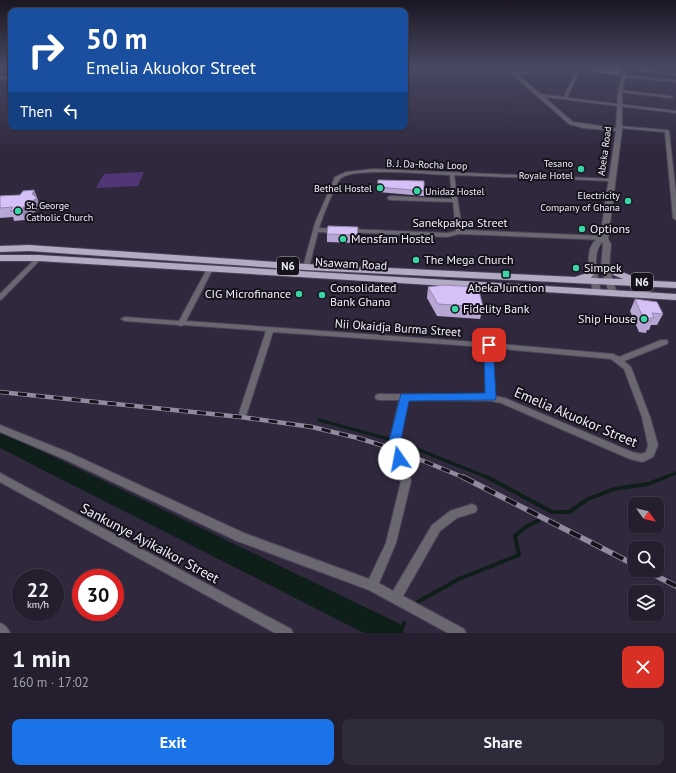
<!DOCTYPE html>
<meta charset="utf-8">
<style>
:root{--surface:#241e2e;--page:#302b3a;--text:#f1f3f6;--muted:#a3a2aa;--line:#413c4a;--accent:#1a73e8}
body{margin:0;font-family:"PT Sans",sans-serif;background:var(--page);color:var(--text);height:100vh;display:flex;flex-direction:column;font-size:15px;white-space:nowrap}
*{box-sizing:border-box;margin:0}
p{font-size:13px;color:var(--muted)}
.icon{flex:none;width:22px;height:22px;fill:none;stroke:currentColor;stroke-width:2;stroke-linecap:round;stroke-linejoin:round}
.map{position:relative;height:633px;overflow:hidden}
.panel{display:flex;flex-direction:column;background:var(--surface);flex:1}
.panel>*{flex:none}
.hud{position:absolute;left:8px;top:8px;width:400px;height:122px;border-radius:8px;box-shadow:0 1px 3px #0004,0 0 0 1px var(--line);background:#1a4fa0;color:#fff;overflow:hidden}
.needle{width:26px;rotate:124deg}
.buttons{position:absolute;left:628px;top:497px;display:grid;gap:8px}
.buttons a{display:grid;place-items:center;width:36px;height:36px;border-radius:8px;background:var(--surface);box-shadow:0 1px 3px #0004,0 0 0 1px var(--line);font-size:20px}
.speed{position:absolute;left:12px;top:569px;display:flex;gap:8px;font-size:20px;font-weight:700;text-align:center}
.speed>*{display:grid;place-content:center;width:52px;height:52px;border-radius:50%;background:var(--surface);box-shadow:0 1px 3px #0004,0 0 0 1px var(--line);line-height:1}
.speed small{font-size:10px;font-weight:400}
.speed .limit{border:6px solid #d22;background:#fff;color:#111}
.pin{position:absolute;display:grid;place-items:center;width:34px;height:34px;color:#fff;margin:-17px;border-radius:8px;box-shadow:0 2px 6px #0006}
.me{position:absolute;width:44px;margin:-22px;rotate:348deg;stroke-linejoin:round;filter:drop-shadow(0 0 3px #0008)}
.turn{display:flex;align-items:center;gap:14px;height:84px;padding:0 12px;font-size:18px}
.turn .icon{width:52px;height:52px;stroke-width:2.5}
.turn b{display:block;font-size:28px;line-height:34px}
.then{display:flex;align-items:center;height:38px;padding:0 12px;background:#0003;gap:8px;font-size:15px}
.round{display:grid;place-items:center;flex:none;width:42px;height:42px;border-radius:8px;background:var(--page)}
.headline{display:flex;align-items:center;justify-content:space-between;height:68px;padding:0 12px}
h1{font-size:24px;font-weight:600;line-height:30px}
.button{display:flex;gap:8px;margin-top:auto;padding:8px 12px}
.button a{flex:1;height:46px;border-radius:8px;background:var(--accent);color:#fff;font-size:16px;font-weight:600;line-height:46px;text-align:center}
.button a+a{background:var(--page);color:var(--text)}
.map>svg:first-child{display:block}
</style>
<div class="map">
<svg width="676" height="633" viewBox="0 0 676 633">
<rect width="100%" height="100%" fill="#30283d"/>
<polygon fill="#513676" points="144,172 138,186 96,188 104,174"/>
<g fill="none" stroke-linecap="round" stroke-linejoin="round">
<g stroke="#0e1e18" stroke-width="3">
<polyline points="319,420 392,440"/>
<polyline points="397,441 489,478"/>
<polyline points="663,478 676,473"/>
</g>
<g stroke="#0e1e18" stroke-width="4">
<polyline points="487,477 552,512 569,512 588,499 614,489 648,484 666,477"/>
<polyline points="414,604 459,579 519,555 515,536 527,526 538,521"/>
<polyline points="400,633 404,623"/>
</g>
<polygon fill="#0e1e18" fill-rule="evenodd" points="0,431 400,624 404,633 364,633 0,448"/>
<defs>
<g id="minor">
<polygon points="537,66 540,66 533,74 513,75 511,74 531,72"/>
<polygon points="578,66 581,66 567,98 676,111 676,113 537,96 538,94 564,97"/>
<polygon points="624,67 676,73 676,75 625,69"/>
<polygon points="622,75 676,80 676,82 623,77"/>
<rect x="0" y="77" width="11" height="2"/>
<polygon points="620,90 671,96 673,97 671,98 619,92"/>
<polygon points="618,126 667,130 669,131 676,194 676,220 673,218 665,132 619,128 618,128"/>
<path d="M373,169L614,179V180L612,181L454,175L462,230L604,236L607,238L604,240L459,234L447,237L346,232V230L348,229L447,233L456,231L453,202L390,200L387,198L390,196L452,199L450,175C428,174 355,167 341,178C336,182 321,221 319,228L336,229L339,231L336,233L318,232L309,267L308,268H304L303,267L315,223L335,177L346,172Z"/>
<polygon points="39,256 42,258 41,259 2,299 0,300 0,294 37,257"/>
<path d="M210,267L213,269L186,321L489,343L613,354L619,357L661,340H667L668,342L667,344L624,361L631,367L650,417L658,445L653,457L645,461L642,462L630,459L501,403L491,401L407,400L398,449L409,470L411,481L396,543L379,583L393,591L432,525L450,511L472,504L476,506L477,509L476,512L457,518L440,531L403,596L464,629L466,633H448L369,590L237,541L64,459L0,432V425L70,453L244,533L369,579L386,543L401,481L399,470L388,449L399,400H379L376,399L375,397L376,395L379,394L487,395L485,347L273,332L247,413L246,415L243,416L240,415L239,413L266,331L184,325L181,326L178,325L125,321L121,319L125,317L179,321L207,269ZM493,348L611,359L624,369L642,417L648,445L646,452L641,454L632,452L505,398L495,396Z"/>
<polygon points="0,473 291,629 293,633 275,633 0,482"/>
<path d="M0,623C5,625 8,628 10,633H0Z"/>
</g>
<path id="tertiary" d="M508,66L573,122L616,128L618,91L624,66H628L622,91V130L608,239L611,244L609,268L617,293L616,295H610L609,293L601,268L603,244L602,242C591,255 598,277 601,292L600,294H594L593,292C590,278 582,244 600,238L616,131L583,128L569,124L503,66Z"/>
<g id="trunk">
<polygon points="29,245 306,264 575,277 584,274 589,267 592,266 597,269 591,278 623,279 602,270 600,268 602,266 605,265 632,276 632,280 676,282 676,288 306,270 29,251 0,252 0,246"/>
<polygon points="0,255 39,255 676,294 676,300 39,261 0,261"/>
</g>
</defs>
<use href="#minor" stroke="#4b4458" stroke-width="2"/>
<use href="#tertiary" stroke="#4b4458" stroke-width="2"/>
<use href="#trunk" stroke="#4b4458" stroke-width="2"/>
<use href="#minor" fill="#6a6771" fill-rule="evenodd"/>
<use href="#tertiary" fill="#6a6771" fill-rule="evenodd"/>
<use href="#trunk" fill="#b3abc4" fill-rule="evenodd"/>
<defs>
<polyline id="rail-far1" points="0,392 241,417 312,427 358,438 394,449 465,478"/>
<g id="rail">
<polyline points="463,477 635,565"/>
<polyline points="645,570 676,586"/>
</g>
</defs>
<use href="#rail-far1" stroke="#928b9d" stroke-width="4.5"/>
<use href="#rail" stroke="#928b9d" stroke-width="5.5"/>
<use href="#rail-far1" stroke="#17131d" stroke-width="3" stroke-dasharray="9" stroke-linecap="butt"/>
<use href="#rail" stroke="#17131d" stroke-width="4" stroke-dasharray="12" stroke-linecap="butt"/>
</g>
<g fill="#b7a6d4">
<polygon points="591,66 622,66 619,75 590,71"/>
<polygon points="378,180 424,191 424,196 378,192"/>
<polygon points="34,190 41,208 29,215 25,220 14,221 13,217 0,218 0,196 20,195"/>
<polygon points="358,227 357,243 327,242 327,234"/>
<polygon points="428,287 483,307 480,319 437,316 427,298"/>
<polygon points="635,299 663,314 657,325 651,325 649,330 647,330 646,333 639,332 630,311"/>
</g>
<polygon fill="#9587ad" points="34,190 41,208 29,215 25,220 21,210"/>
<g fill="#d5c1f7" stroke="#9587ad">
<polygon points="611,66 622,66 622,68"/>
<polygon points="378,180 424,181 424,191 378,187"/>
<polygon points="34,190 32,194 37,198 25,205 21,210 10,211 13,207 0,208 0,196 20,195 23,191"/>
<polygon points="328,226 358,227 357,235 327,234"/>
<polygon points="444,285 478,287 483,307 438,304 428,287"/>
<polygon points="635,299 657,302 663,314 652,313 654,318 650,318 651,321 644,320"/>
</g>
<linearGradient id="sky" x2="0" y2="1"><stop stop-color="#1a1622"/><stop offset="0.43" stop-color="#484862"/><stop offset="1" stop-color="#484862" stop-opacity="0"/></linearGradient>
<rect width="676" height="155" fill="url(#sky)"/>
<polygon fill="#1a73e8" stroke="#114b97" points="489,342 493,345 496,398 495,400 409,401 399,449 405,459 403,463 399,464 394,463 387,449 401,394 485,393 484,345"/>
<g fill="#3ad4a5" stroke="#17131d" stroke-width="1.5">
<circle cx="581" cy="169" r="4"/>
<circle cx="380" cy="188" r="4"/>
<circle cx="417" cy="191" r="4"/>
<circle cx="628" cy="201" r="4"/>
<circle cx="18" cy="211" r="4"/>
<circle cx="582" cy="229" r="4"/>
<circle cx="343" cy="239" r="4"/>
<circle cx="416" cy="260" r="4"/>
<circle cx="576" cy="268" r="4"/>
<rect x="502" y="270" width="8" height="8" rx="2"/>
<circle cx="299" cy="294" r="4"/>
<circle cx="322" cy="295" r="4"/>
<circle cx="455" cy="309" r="4"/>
<circle cx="644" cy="319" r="4"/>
</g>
<g text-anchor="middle" stroke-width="4" stroke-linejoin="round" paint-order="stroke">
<g font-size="10" fill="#f2edfb" stroke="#17131d">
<text transform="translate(604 151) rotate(-82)" y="4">Abeka Road</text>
<text transform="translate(427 164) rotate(2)" y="4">B. J. Da-Rocha Loop</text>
</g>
<g font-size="10" fill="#f2edfb" stroke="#17131d" text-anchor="end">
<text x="573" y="167">Tesano<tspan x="573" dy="12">Royale Hotel</tspan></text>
<text x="372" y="192">Bethel Hostel</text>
<text x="425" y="195" text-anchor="start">Unidaz Hostel</text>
<text x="620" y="199">Electricity<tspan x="620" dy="12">Company of Ghana</tspan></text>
<text x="26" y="209" text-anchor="start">St. George<tspan x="26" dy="12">Catholic Church</tspan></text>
</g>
<g fill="#17131d" stroke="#b0acb8" stroke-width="1">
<rect x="277" y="257" width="22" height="18" rx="3"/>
<rect x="631" y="273" width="22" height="18" rx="3"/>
</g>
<g font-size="11" font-weight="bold" fill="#f2edfb">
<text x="288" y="270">N6</text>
<text x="642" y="286">N6</text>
</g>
<g font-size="12" fill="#f2edfb" stroke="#17131d">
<text x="460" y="227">Sanekpakpa Street</text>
<text transform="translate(351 264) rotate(3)" y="4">Nsawam Road</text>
<text transform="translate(398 328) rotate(4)" y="4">Nii Okaidja Burma Street</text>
</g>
<g font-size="12" fill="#f2edfb" stroke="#17131d" text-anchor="start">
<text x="590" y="233">Options</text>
<text x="351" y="243">Mensfam Hostel</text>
<text x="424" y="264">The Mega Church</text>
<text x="584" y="272">Simpek</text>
<text x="330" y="292">Consolidated<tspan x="330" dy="14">Bank Ghana</tspan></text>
<text x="506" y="292" text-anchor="middle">Abeka Junction</text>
<text x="291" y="298" text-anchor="end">CIG Microfinance</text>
<text x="463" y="313">Fidelity Bank</text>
<text x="636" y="323" text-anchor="end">Ship House</text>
</g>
<g font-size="14" fill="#f2edfb" stroke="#17131d">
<text transform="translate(576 417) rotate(23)" y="5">Emelia Akuokor Street</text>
<text transform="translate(150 543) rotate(28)" y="5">Sankunye Ayikaikor Street</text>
</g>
</g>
</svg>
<div class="buttons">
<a><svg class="needle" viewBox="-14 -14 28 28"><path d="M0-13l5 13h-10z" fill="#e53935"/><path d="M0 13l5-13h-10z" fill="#a3a2aa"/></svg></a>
<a><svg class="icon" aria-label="search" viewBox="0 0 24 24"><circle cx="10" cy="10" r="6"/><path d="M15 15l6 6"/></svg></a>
<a><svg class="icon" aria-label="layers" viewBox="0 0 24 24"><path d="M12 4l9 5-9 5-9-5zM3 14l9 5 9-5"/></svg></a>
</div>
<div class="speed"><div>22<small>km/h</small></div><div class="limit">30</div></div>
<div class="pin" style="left:489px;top:345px;background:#d93025"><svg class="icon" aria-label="arrive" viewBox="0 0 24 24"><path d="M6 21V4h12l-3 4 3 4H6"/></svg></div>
<svg class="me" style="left:399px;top:459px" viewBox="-20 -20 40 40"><circle r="19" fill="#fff"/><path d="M0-13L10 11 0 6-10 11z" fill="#1a73e8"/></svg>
<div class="hud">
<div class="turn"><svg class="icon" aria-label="right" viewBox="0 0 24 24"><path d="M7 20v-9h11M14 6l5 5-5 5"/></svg><div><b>50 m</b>Emelia Akuokor Street</div></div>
<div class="then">Then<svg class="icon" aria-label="left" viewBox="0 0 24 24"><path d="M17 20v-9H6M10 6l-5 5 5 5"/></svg></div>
</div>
</div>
<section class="panel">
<div class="headline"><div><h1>1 min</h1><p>160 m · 17:02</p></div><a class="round" style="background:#d93025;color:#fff"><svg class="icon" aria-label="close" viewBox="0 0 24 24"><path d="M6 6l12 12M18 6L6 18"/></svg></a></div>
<div class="button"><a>Exit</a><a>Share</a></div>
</section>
